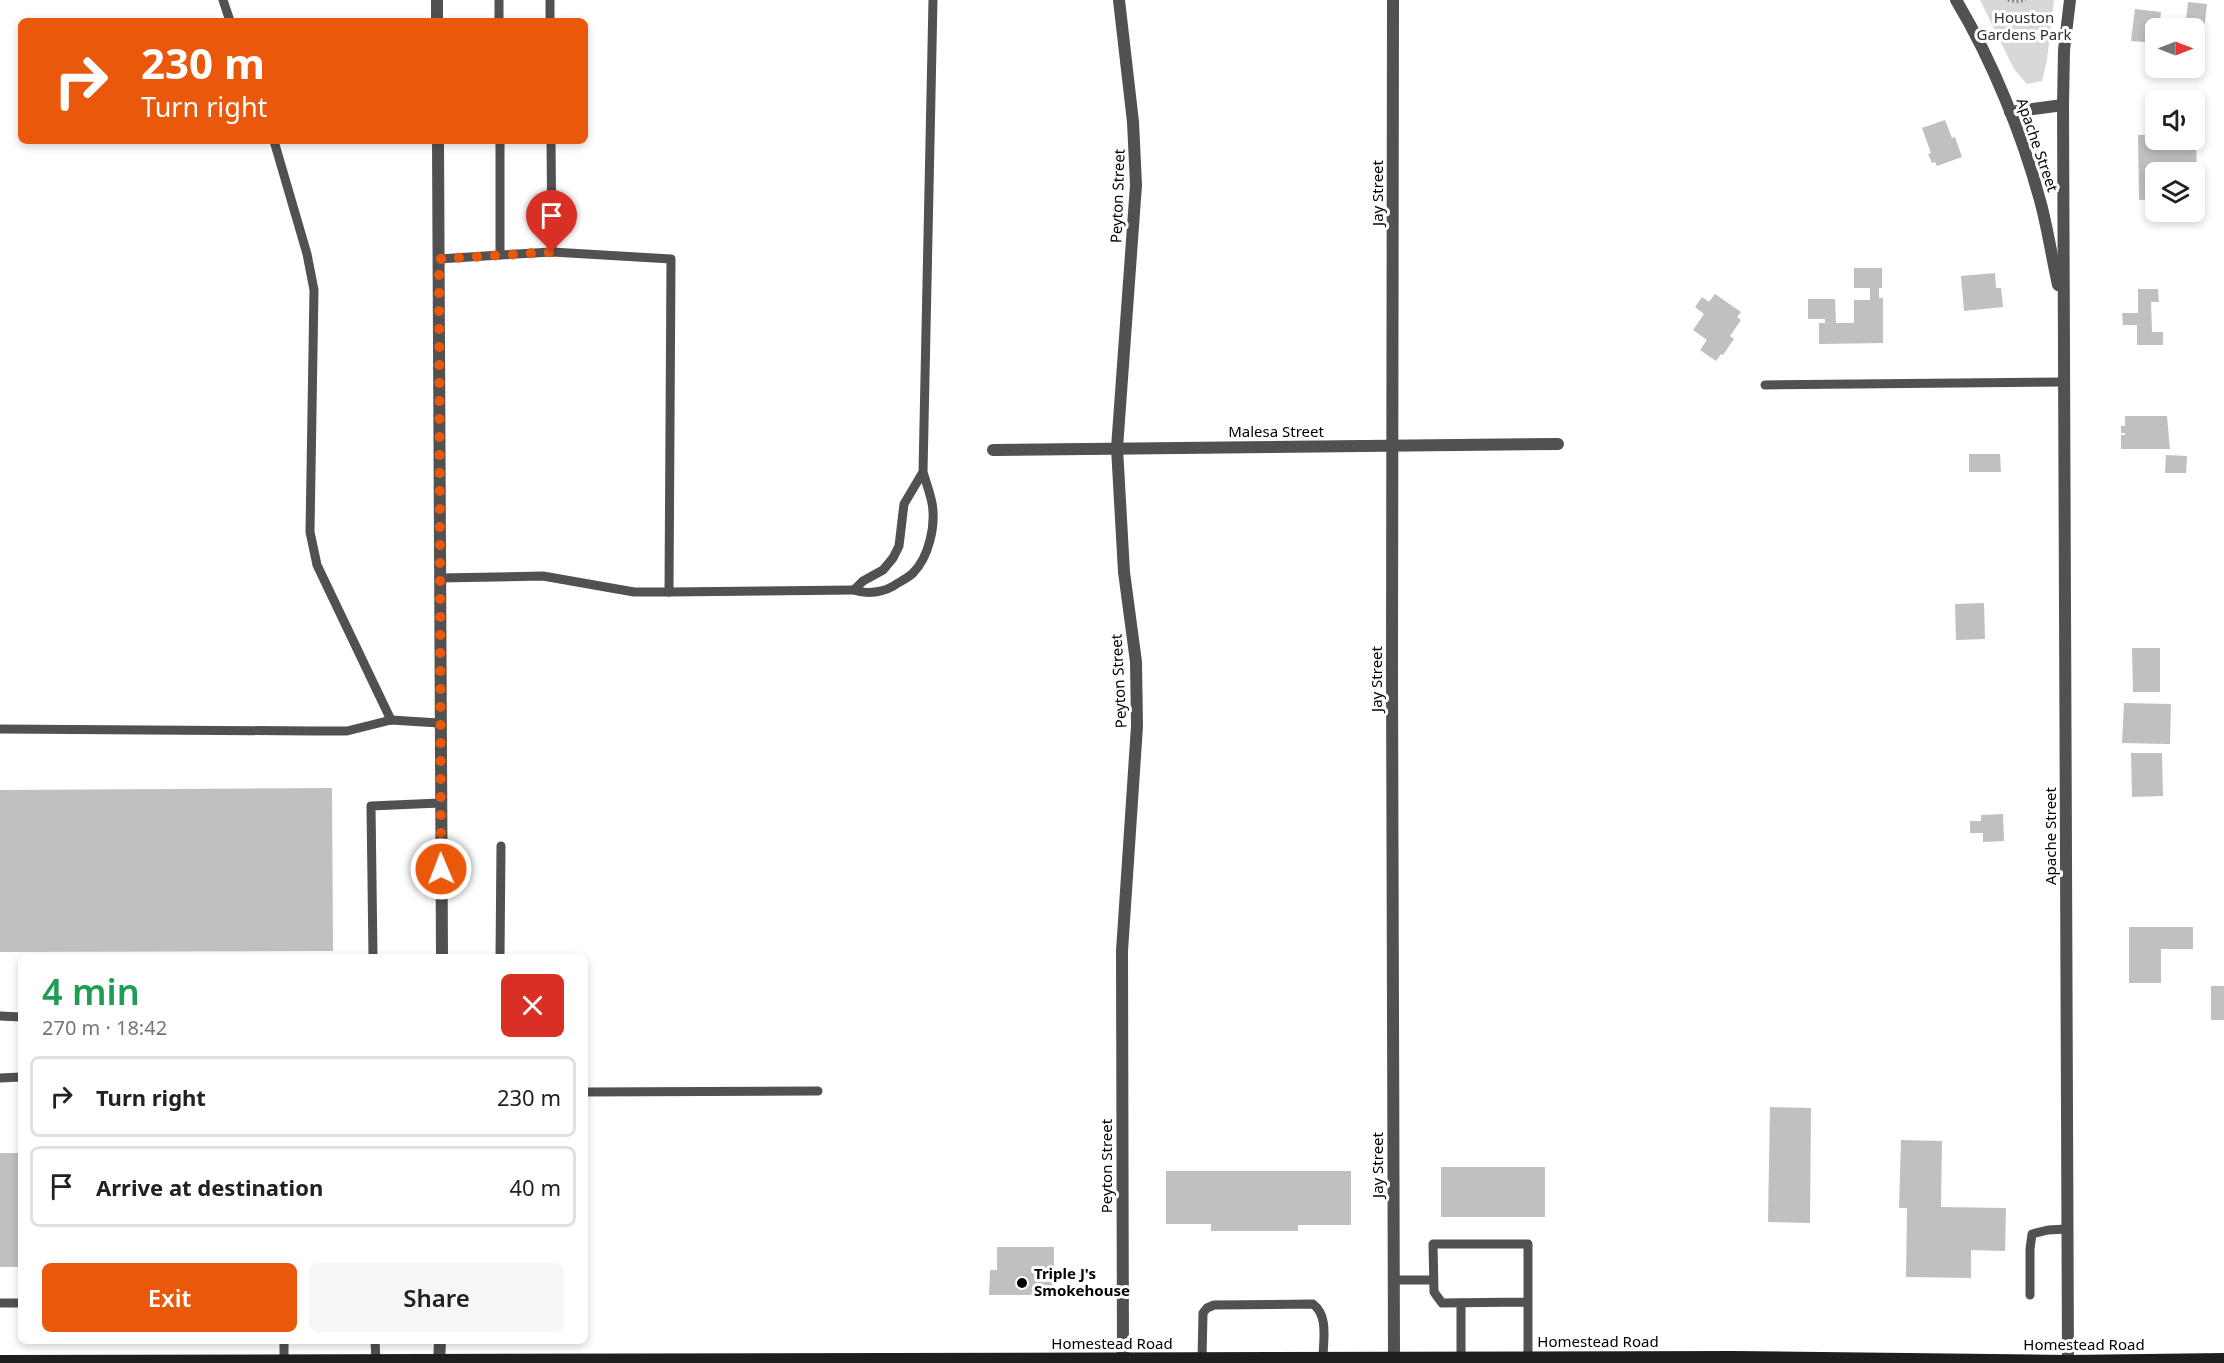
<!DOCTYPE html>
<meta charset="utf-8">
<style>
:root{--surface:#fff;--page:#f6f6f6;--text:#202124;--muted:#757577;--line:#e0e0e0;--accent:#ea580c}
body{margin:0;font-family:"Noto Sans",sans-serif;background:var(--page);color:var(--text);height:100vh;display:flex;flex-direction:column;font-size:22px;white-space:nowrap}
*{box-sizing:border-box;margin:0}
p{font-size:20px;color:var(--muted)}
.icon{flex:none;width:33px;height:33px;fill:none;stroke:currentColor;stroke-width:2;stroke-linecap:round;stroke-linejoin:round}
.map{position:relative;flex:1;overflow:hidden}
.side{position:absolute;left:18px;top:954px;width:570px;height:390px;display:flex;flex-direction:column;background:var(--surface);border-radius:9px;box-shadow:0 3px 9px #0003}
.side>*{flex:none}
.hud{position:absolute;left:18px;top:18px;width:570px;height:126px;border-radius:9px;box-shadow:0 3px 9px #0003;background:#ea580c;color:#fff;overflow:hidden}
.needle{width:39px;rotate:90deg}
.fabs{position:absolute;left:2145px;top:18px;display:grid;gap:12px}
.fabs a{display:grid;place-items:center;width:60px;height:60px;border-radius:9px;background:var(--surface);box-shadow:0 3px 9px #0003;font-size:30px}
.pin{position:absolute;display:grid;place-items:center;width:51px;height:51px;color:#fff;margin:-62px -26px;border-radius:50% 50% 50% 0;rotate:-45deg;box-shadow:0 0 6px #0007}
.pin .icon{rotate:45deg}
.me{position:absolute;width:66px;margin:-33px;rotate:359deg;stroke-linejoin:round;filter:drop-shadow(0 0 4px #0008)}
.turn{display:flex;align-items:center;gap:21px;height:126px;padding:0 24px;font-size:27px}
.turn .icon{width:78px;height:78px;stroke-width:2.5}
.turn b{display:block;font-size:42px;line-height:51px}
.round{display:grid;place-items:center;flex:none;width:63px;height:63px;border-radius:9px;background:var(--page)}
.headline{display:flex;align-items:center;justify-content:space-between;height:102px;padding:0 24px}
h1{font-size:36px;font-weight:600;line-height:45px;color:#1e9e55}
.cta{display:flex;gap:12px;margin-top:auto;padding:12px 24px}
.cta a{flex:1;height:69px;border-radius:9px;background:var(--accent);color:#fff;font-size:24px;font-weight:600;line-height:69px;text-align:center}
.cta a+a{background:var(--page);color:var(--text)}
ul{padding:0;list-style:none}
li{display:flex;align-items:center;gap:18px;height:81px;margin:0 12px 9px;padding:0 12px;border:3px solid var(--line);border-radius:9px}
li div{flex:1}
li b{display:block;font-size:22px}
li em{font-style:normal}
.map>svg:first-child{display:block}
</style>
<div class="map">
<svg width="2224" height="1363" viewBox="0 0 2224 1363">
<rect width="100%" height="100%" fill="#fff"/>
<polygon fill="#d8d8d8" points="1980,0 2054,0 2047,60 2042,81 2027,84 2014,69"/>
<g fill="#c0c0c0">
<polygon points="2188,2 2207,4 2204,31 2185,28"/>
<polygon points="2135,9 2161,12 2159,28 2156,28 2156,43 2131,41"/>
<polygon points="2152,99 2156,99 2156,140 2196,140 2197,183 2194,184 2194,172 2156,172 2156,199 2139,200 2138,135 2152,135"/>
<polygon points="1945,120 1952,138 1955,137 1962,157 1937,166 1935,162 1932,163 1928,154 1931,153 1922,128"/>
<polygon points="1854,268 1882,268 1882,288 1879,288 1879,298 1883,298 1883,343 1819,344 1819,323 1825,323 1825,319 1808,319 1808,299 1835,299 1836,323 1854,323 1854,300 1870,300 1870,288 1854,288"/>
<polygon points="1995,273 1996,288 2001,288 2003,307 1964,311 1961,276"/>
<polygon points="2138,289 2158,289 2159,302 2151,302 2152,332 2163,332 2163,345 2137,345 2137,325 2123,325 2122,313 2138,313"/>
<polygon points="1715,294 1741,312 1737,317 1741,320 1730,336 1734,339 1723,355 1721,354 1716,361 1700,350 1707,340 1693,330 1704,314 1695,307 1702,297 1709,302"/>
<polygon points="2125,416 2167,416 2170,449 2121,449 2121,435 2125,435 2125,433 2121,433 2121,426 2125,426"/>
<polygon points="1969,454 2000,454 2001,472 1969,472"/>
<polygon points="2166,455 2187,456 2186,473 2165,473"/>
<polygon points="1984,603 1985,639 1956,640 1955,604"/>
<polygon points="2132,648 2160,648 2160,692 2133,692"/>
<polygon points="2124,703 2171,704 2170,744 2122,743"/>
<polygon points="2131,753 2162,753 2163,796 2132,797"/>
<polygon points="332,788 333,951 0,952 0,790"/>
<polygon points="2003,814 2004,841 1983,842 1983,833 1970,833 1970,821 1981,821 1981,815"/>
<polygon points="2129,927 2193,927 2193,949 2161,949 2161,983 2129,983"/>
<rect x="2211" y="986" width="13" height="34"/>
<polygon points="1770,1107 1811,1108 1810,1223 1768,1222"/>
<polygon points="1901,1140 1942,1141 1941,1207 2006,1208 2005,1251 1971,1250 1971,1278 1906,1277 1907,1208 1899,1208"/>
<rect x="0" y="1153" width="21" height="114"/>
<rect x="1441" y="1167" width="104" height="50"/>
<polygon points="1166,1171 1351,1171 1351,1225 1298,1225 1298,1231 1211,1231 1211,1224 1166,1224"/>
<polygon points="997,1247 1054,1247 1054,1295 989,1295 990,1270 997,1270"/>
</g>
<g fill="none" stroke-linecap="round" stroke-linejoin="round">
<polyline stroke="#737373" stroke-width="3" stroke-dasharray="1.5 3" stroke-linecap="butt" points="2008,0 2016,2 2026,0"/>
<g stroke="#515151" stroke-width="9">
<polyline points="223,0 230,21"/>
<polyline points="499,0 499,21"/>
<polyline points="550,0 550,21"/>
<polyline points="274,141 307,254 314,290 310,532 317,565 391,720"/>
<polyline points="551,141 552,252"/>
<polyline points="439,259 500,255 500,141"/>
<polyline points="1765,385 2065,382"/>
<path d="M923,472L904,504L899,546L893,558L883,570L863,581L854,590C868,595 886,592 898,583C903,580 909,577 913,573C929,557 936,525 932,503C930,493 926,482 923,472L933,0"/>
<polyline points="439,578 543,576 634,592 669,592 671,259 552,252 500,255"/>
<polyline points="669,592 854,590"/>
<polyline points="0,729 315,731 347,731 391,720 439,723"/>
<polyline points="373,957 371,806 440,803"/>
<polyline points="500,957 501,846"/>
<polyline points="0,1016 21,1017"/>
<polyline points="0,1078 21,1077"/>
<polyline points="585,1092 818,1091"/>
<polyline points="1394,1280 1433,1280"/>
<polyline points="2030,1295 2030,1249 2032,1234 2048,1230 2067,1229"/>
<polyline points="1528,1302 1442,1303 1434,1292 1433,1244 1528,1244 1528,1357"/>
<polyline points="0,1303 21,1303"/>
<polyline points="284,1341 284,1361"/>
<polyline points="375,1341 376,1360"/>
<polyline points="1461,1358 1461,1303"/>
<path d="M1202,1359L1203,1313L1207,1308L1214,1305L1313,1304C1329,1316 1323,1341 1323,1359"/>
</g>
<g stroke="#515151" stroke-width="12">
<polyline points="437,0 437,21"/>
<polyline points="1119,0 1133,122 1136,185 1117,448 1124,572 1136,662 1137,726 1122,951 1123,1363"/>
<polyline points="1393,0 1392,670 1394,1358"/>
<path d="M1956,0C1992,60 2023,136 2041,204C2048,231 2052,258 2058,285"/>
<polyline points="2010,112 2063,105"/>
<polyline points="438,141 442,957"/>
<polyline points="993,450 1558,444"/>
<polyline points="439,1363 440,1341"/>
<polyline points="2068,1363 2063,105 2064,50 2070,0"/>
</g>
<polyline stroke="#1e1e1e" stroke-width="12" points="0,1361 1733,1357 2068,1361 2224,1359"/>
</g>
<g fill="none" stroke-linecap="round" stroke-linejoin="round">
<polyline stroke="#ea580c" stroke-width="10" stroke-dasharray="0 18" points="441,869 439,259 552,252"/>
</g>
<circle fill="#000" stroke="#fff" stroke-width="2" cx="1022" cy="1283" r="6"/>
<g text-anchor="middle" stroke-width="6" stroke-linejoin="round" paint-order="stroke">
<g font-size="15" fill="#2f2f2f" stroke="#fff">
<text x="2024" y="23">Houston<tspan x="2024" dy="17">Gardens Park</tspan></text>
</g>
<g font-size="15" fill="#000" stroke="#fff">
<text transform="translate(2037 145) rotate(71)" y="5">Apache Street</text>
<text transform="translate(1378 193) rotate(-90)" y="5">Jay Street</text>
<text transform="translate(1118 196) rotate(-88)" y="5">Peyton Street</text>
<text x="1276" y="437">Malesa Street</text>
<text transform="translate(1377 679) rotate(-90)" y="5">Jay Street</text>
<text transform="translate(1119 681) rotate(-93)" y="5">Peyton Street</text>
<text transform="translate(2051 836) rotate(-90)" y="5">Apache Street</text>
<text transform="translate(1378 1165) rotate(-90)" y="5">Jay Street</text>
<text transform="translate(1107 1166) rotate(-90)" y="5">Peyton Street</text>
<text x="1598" y="1347">Homestead Road</text>
<text x="1112" y="1349">Homestead Road</text>
<text x="2084" y="1350">Homestead Road</text>
</g>
<g font-size="15" font-weight="bold" fill="#000" stroke="#fff" text-anchor="start">
<text x="1034" y="1279">Triple J's<tspan x="1034" dy="17">Smokehouse</tspan></text>
</g>
</g>
</svg>
<div class="fabs">
<a><svg class="needle" viewBox="-14 -14 28 28"><path d="M0-13l5 13h-10z" fill="#e53935"/><path d="M0 13l5-13h-10z" fill="#757577"/></svg></a>
<a><svg class="icon" aria-label="sound" viewBox="0 0 24 24"><path d="M4 9h4l5-4v14l-5-4H4zM17 9q2 3 0 6"/></svg></a>
<a><svg class="icon" aria-label="layers" viewBox="0 0 24 24"><path d="M12 4l9 5-9 5-9-5zM3 14l9 5 9-5"/></svg></a>
</div>
<div class="pin" style="left:552px;top:252px;background:#d93025"><svg class="icon" aria-label="arrive" viewBox="0 0 24 24"><path d="M6 21V4h12l-3 4 3 4H6"/></svg></div>
<svg class="me" style="left:441px;top:869px" viewBox="-20 -20 40 40"><circle r="17" fill="#ea580c" stroke="#fff" stroke-width="3"/><path d="M0-11L8 9 0 5-8 9z" fill="#fff"/></svg>
<div class="hud">
<div class="turn"><svg class="icon" aria-label="right" viewBox="0 0 24 24"><path d="M7 20v-9h11M14 6l5 5-5 5"/></svg><div><b>230 m</b>Turn right</div></div>
</div>
<section class="side">
<div class="headline"><div><h1>4 min</h1><p>270 m · 18:42</p></div><a class="round" style="background:#d93025;color:#fff"><svg class="icon" aria-label="close" viewBox="0 0 24 24"><path d="M6 6l12 12M18 6L6 18"/></svg></a></div>
<ul>
<li><svg class="icon" aria-label="right" viewBox="0 0 24 24"><path d="M7 20v-9h11M14 6l5 5-5 5"/></svg><div><b>Turn right</b></div><em>230 m</em></li>
<li><svg class="icon" aria-label="arrive" viewBox="0 0 24 24"><path d="M6 21V4h12l-3 4 3 4H6"/></svg><div><b>Arrive at destination</b></div><em>40 m</em></li>
</ul>
<div class="cta"><a>Exit</a><a>Share</a></div>
</section>
</div>
